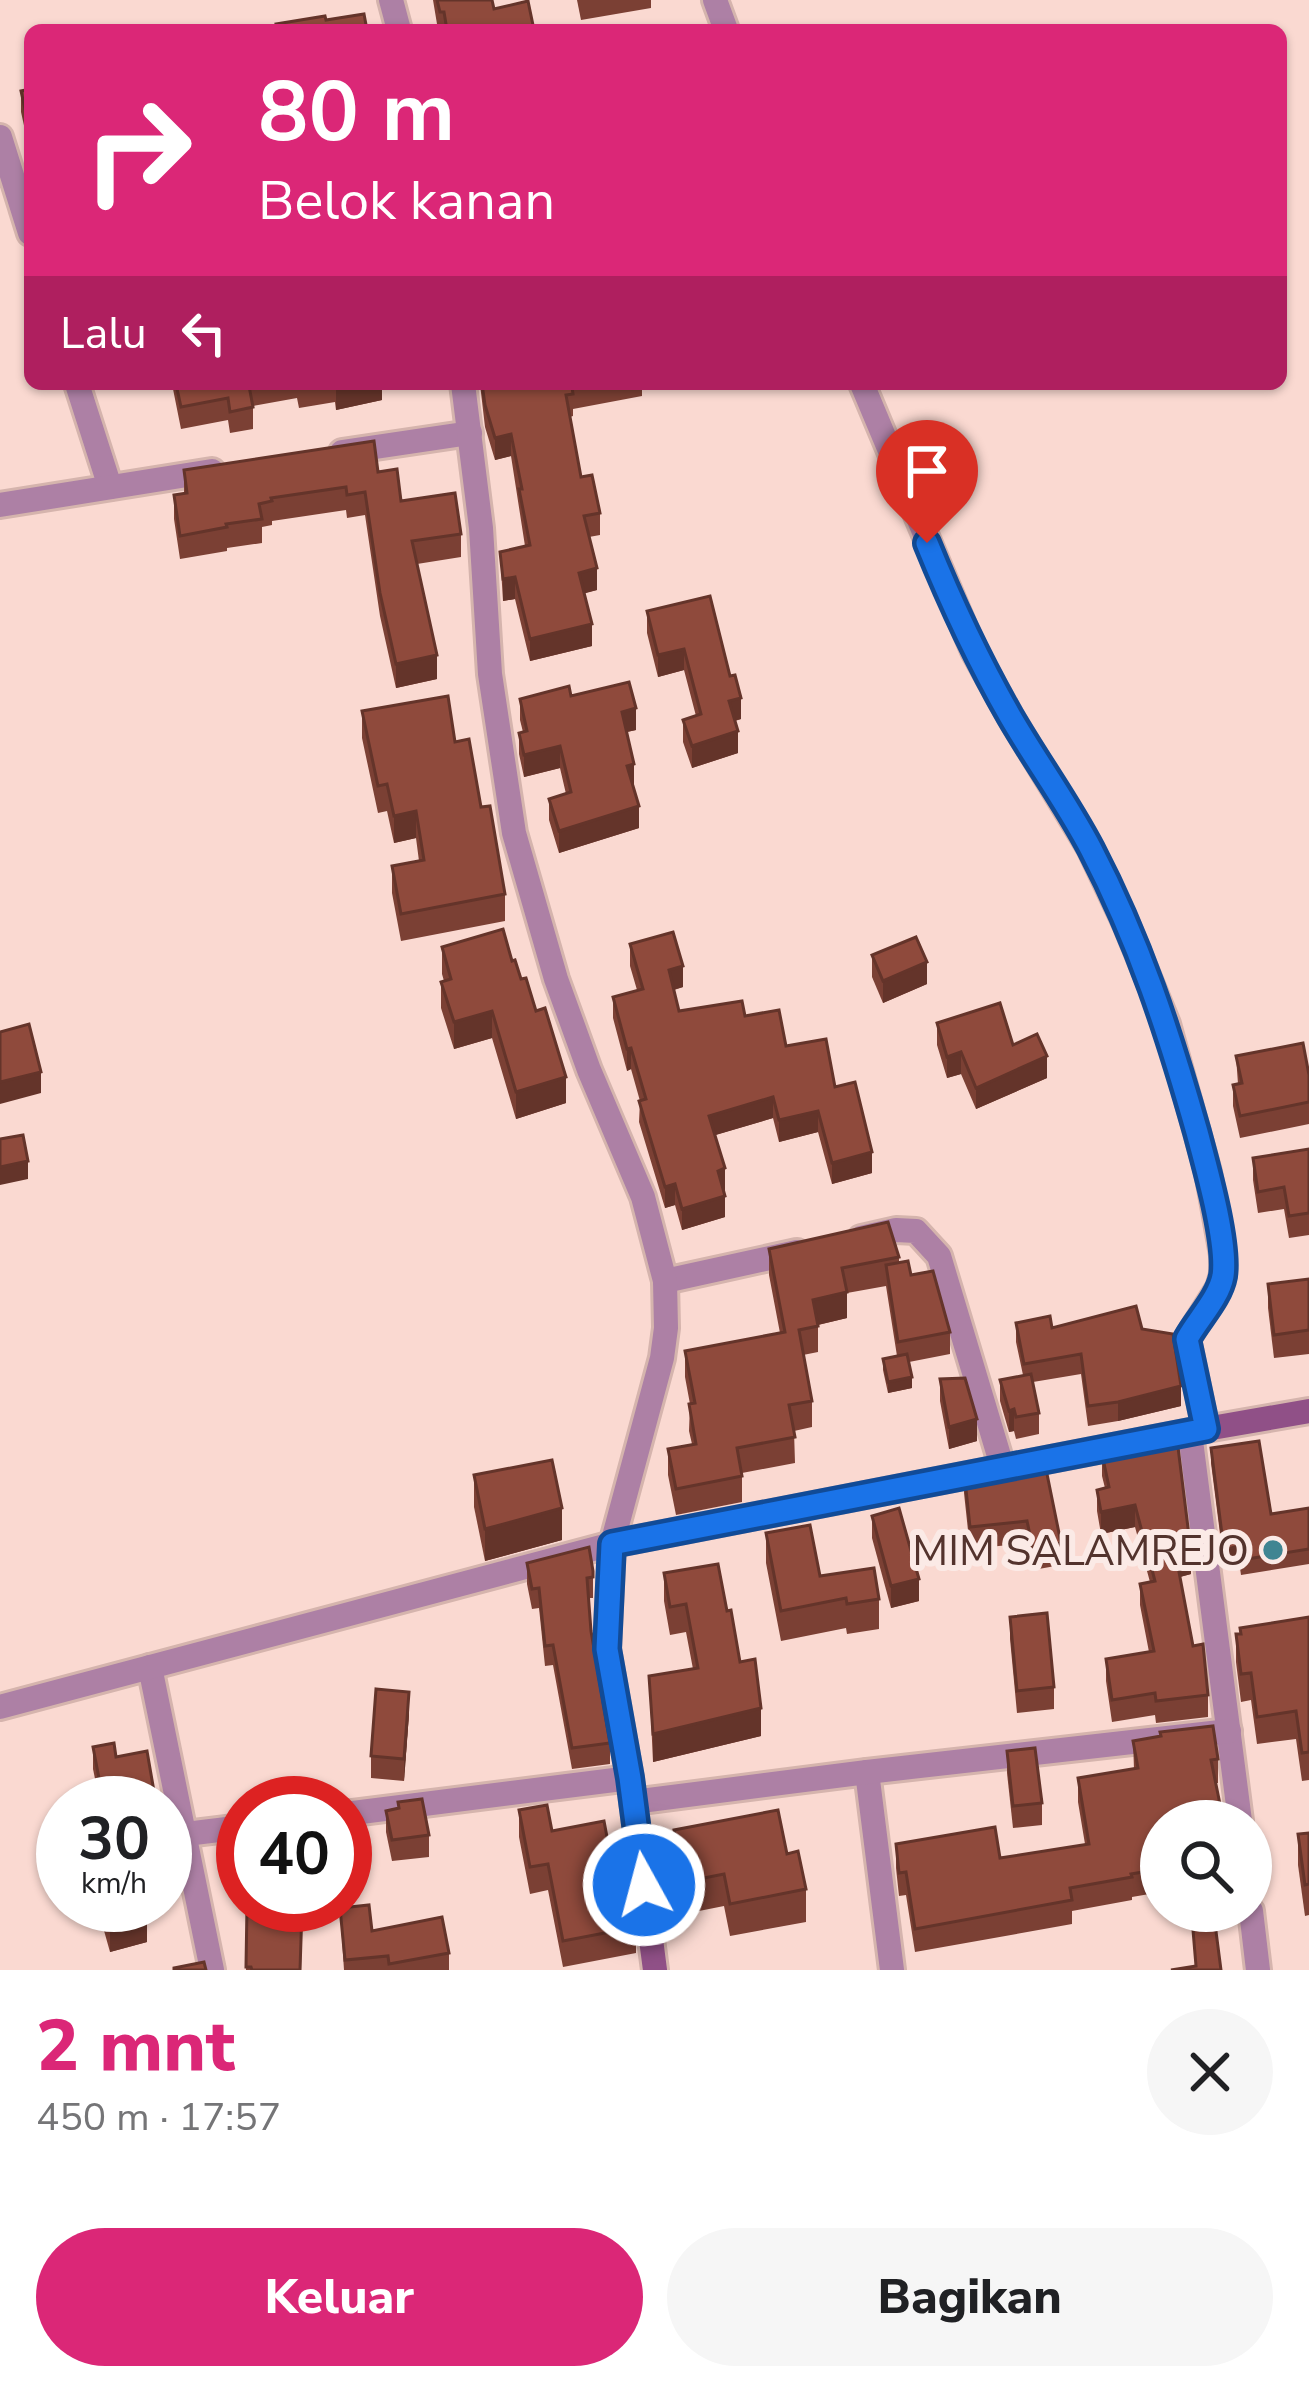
<!DOCTYPE html>
<html lang="id">
<meta charset="utf-8">
<style>
:root{--surface:#fff;--page:#f6f6f6;--text:#202124;--muted:#757577;--accent:#db2777}
body{margin:0;font-family:"Nunito Sans",sans-serif;background:var(--page);color:var(--text);height:100vh;display:flex;flex-direction:column;font-size:45px;white-space:nowrap}
*{box-sizing:border-box;margin:0}
p{font-size:39px;color:var(--muted)}
.icon{flex:none;width:66px;height:66px;fill:none;stroke:currentColor;stroke-width:2;stroke-linecap:round;stroke-linejoin:round}
.map{position:relative;height:1970px;overflow:hidden}
.panel{display:flex;flex-direction:column;background:var(--surface);flex:1}
.panel>*{flex:none}
.banner{position:absolute;left:24px;top:24px;width:1263px;height:366px;border-radius:18px;box-shadow:0 3px 9px #0004;background:#db2777;color:#fff;overflow:hidden}
.tools{position:absolute;left:1140px;top:1800px;display:grid;gap:24px}
.tools a{display:grid;place-items:center;width:132px;height:132px;border-radius:50%;background:var(--surface);box-shadow:0 3px 9px #0004;font-size:60px}
.speed{position:absolute;left:36px;top:1776px;display:flex;gap:24px;font-size:60px;font-weight:700;text-align:center}
.speed>*{display:grid;place-content:center;width:156px;height:156px;border-radius:50%;background:var(--surface);box-shadow:0 3px 9px #0004;line-height:1}
.speed small{font-size:30px;font-weight:400}
.speed .limit{border:18px solid #d22;background:#fff;color:#111}
.pin{position:absolute;display:grid;place-items:center;width:102px;height:102px;color:#fff;margin:-123px -51px;border-radius:50% 50% 50% 0;rotate:-45deg;box-shadow:0 0 12px #0007}
.pin .icon{rotate:45deg}
.me{position:absolute;width:132px;margin:-66px;rotate:353deg;stroke-linejoin:round;filter:drop-shadow(0 0 9px #0008)}
.turn{display:flex;align-items:center;gap:42px;height:252px;padding:0 36px;font-size:54px}
.turn .icon{width:156px;height:156px;stroke-width:2.5}
.turn b{display:block;font-size:84px;line-height:102px}
.then{display:flex;align-items:center;height:114px;padding:0 36px;background:#0003;gap:24px;font-size:45px}
.round{display:grid;place-items:center;flex:none;width:126px;height:126px;border-radius:63px;background:var(--page)}
.headline{display:flex;align-items:center;justify-content:space-between;height:204px;padding:0 36px}
h1{font-size:72px;font-weight:800;line-height:90px;color:var(--accent)}
.action{display:flex;gap:24px;margin-top:auto;padding:24px 36px}
.action a{flex:1;height:138px;border-radius:72px;background:var(--accent);color:#fff;font-size:48px;font-weight:800;line-height:138px;text-align:center}
.action a+a{background:var(--page);color:var(--text)}
.map>svg:first-child{display:block}
</style>
<div class="map">
<svg width="1309" height="1970" viewBox="0 0 1309 1970">
<rect width="100%" height="100%" fill="#fad9d1"/>
<g fill="none" stroke-linecap="round" stroke-linejoin="round">
<defs>
<g id="street">
<polyline points="391,0 399,30"/>
<polyline points="715,0 726,30"/>
<polyline points="0,137 30,233"/>
<polyline points="77,384 110,487"/>
<polyline points="862,384 974,651 1010,716 1090,848 1126,924 1167,1024 1208,1172 1223,1255 1223,1274 1219,1288 1187,1339 1206,1429"/>
<polyline points="342,452 470,433"/>
<polyline points="0,505 212,471"/>
<polyline points="861,1238 896,1230 916,1231 939,1256 1003,1469"/>
<polyline points="665,1281 797,1252"/>
<polyline points="1190,1433 1240,1821"/>
<polyline points="150,1667 212,1970"/>
<polyline points="0,1707 612,1544 662,1358 666,1328 665,1281 643,1197 589,1070 556,979 514,833 490,674 481,528 463,384"/>
<polyline points="867,1772 892,1970"/>
<polyline points="633,1802 867,1772 1229,1731"/>
<polyline points="345,1814 630,1778"/>
<polyline points="186,1834 243,1827"/>
<polyline points="1251,1911 1258,1970"/>
</g>
<polyline id="secondary" points="655,1970 630,1778 607,1649 612,1544 1206,1429 1309,1411"/>
</defs>
<use href="#street" stroke="#d5b4ad" stroke-width="30"/>
<use href="#secondary" stroke="#d5b4ad" stroke-width="30"/>
<use href="#street" stroke="#ad80a5" stroke-width="24"/>
<use href="#secondary" stroke="#905087" stroke-width="24"/>
</g>
<g fill="#7b4034">
<polygon points="433,0 492,0 494,9 534,30 438,30"/>
<polygon points="577,0 651,0 651,8 581,20"/>
<polygon points="30,89 30,138 27,139 21,112 21,91"/>
<polygon points="172,384 399,384 382,386 382,400 336,410 335,402 299,408 297,398 253,406 253,429 230,433 228,420 181,429"/>
<polygon points="480,384 642,384 642,396 573,409 573,416 570,417 581,477 600,513 600,535 589,537 597,590 584,593 592,646 530,661 515,599 503,601 500,552 525,546 511,456 495,460 485,427"/>
<polygon points="184,470 378,472 401,501 461,534 461,557 417,564 437,679 396,688 380,616 365,515 347,518 346,510 272,521 272,525 262,527 262,543 227,548 227,551 180,559 174,519 174,495 184,494"/>
<polygon points="710,596 741,719 735,721 738,753 692,768 683,742 683,720 696,716 684,670 658,677 647,633 647,611"/>
<polygon points="571,696 636,730 627,732 639,828 559,853 549,820 549,799 566,794 560,768 524,777 519,754 519,733 523,732 520,720 520,699"/>
<polygon points="362,711 455,742 481,807 505,894 505,921 401,941 392,893 392,866 419,861 416,838 394,843 387,811 378,813 362,738"/>
<polygon points="630,944 683,987 674,990 679,1011 745,1016 835,1087 872,1173 832,1184 818,1132 779,1142 773,1118 715,1135 725,1190 725,1217 682,1230 675,1205 665,1208 639,1122 640,1101 631,1069 627,1071 613,1018 613,997 637,990 630,966"/>
<polygon points="442,947 512,961 521,979 566,1103 516,1119 492,1038 454,1049 441,1008 441,982 444,981 442,974"/>
<polygon points="872,955 927,984 883,1003 872,977"/>
<polygon points="937,1023 1013,1045 1047,1078 976,1109 961,1074 947,1078 937,1045"/>
<polygon points="1236,1056 1309,1075 1309,1124 1240,1138 1233,1106 1233,1085 1238,1084"/>
<polygon points="1309,1149 1309,1235 1289,1238 1284,1209 1258,1213 1253,1180 1253,1158"/>
<polygon points="769,1249 899,1257 899,1263 911,1275 950,1332 950,1354 909,1362 912,1388 888,1393 883,1370 883,1359 897,1356 886,1286 847,1293 847,1318 818,1325 818,1352 803,1355 812,1401 812,1427 794,1431 795,1463 742,1473 742,1502 676,1515 668,1475 668,1449 692,1444 689,1431 690,1404 685,1377 685,1351 780,1333 769,1275"/>
<polygon points="1309,1279 1309,1354 1274,1358 1268,1308 1268,1284"/>
<polygon points="1016,1323 1052,1328 1142,1329 1181,1406 1118,1421 1088,1426 1081,1374 1033,1382 1039,1413 1039,1434 1016,1439 1014,1431 1009,1432 1000,1401 1000,1380 1023,1375 1016,1342"/>
<polygon points="940,1379 977,1441 949,1449 940,1401"/>
<polygon points="1211,1448 1271,1514 1309,1508 1309,1564 1241,1575 1239,1561 1224,1565 1211,1463"/>
<polygon points="1102,1454 1191,1574 1180,1577 1193,1646 1208,1695 1208,1717 1156,1723 1155,1715 1112,1722 1106,1681 1106,1659 1149,1652 1140,1605 1140,1584 1150,1582 1135,1527 1101,1534 1097,1511 1097,1490 1105,1488 1102,1476"/>
<polygon points="964,1471 1061,1543 1061,1565 1033,1570 1027,1543 970,1549 964,1493"/>
<polygon points="474,1475 562,1540 485,1561 474,1507"/>
<polygon points="872,1516 919,1601 891,1608 872,1538"/>
<polygon points="766,1533 820,1576 879,1599 879,1629 847,1634 846,1628 781,1641 766,1563"/>
<polygon points="527,1563 593,1571 593,1598 588,1598 591,1631 610,1743 610,1764 572,1769 553,1665 545,1666 539,1608 532,1609 527,1584"/>
<polygon points="664,1573 727,1611 761,1736 653,1762 649,1676 693,1669 686,1632 670,1635 664,1601"/>
<polygon points="1010,1617 1054,1687 1054,1709 1017,1713 1010,1639"/>
<polygon points="1309,1617 1309,1780 1302,1781 1296,1739 1257,1744 1251,1700 1241,1702 1236,1662 1236,1634"/>
<polygon points="409,1714 404,1781 371,1778 371,1756"/>
<polygon points="1133,1741 1218,1759 1218,1783 1216,1783 1222,1821 1161,1821 1161,1892 1132,1897 1132,1900 1072,1911 1072,1924 915,1952 906,1895 899,1896 896,1868 896,1844 1000,1858 1085,1844 1078,1802 1078,1778 1134,1769"/>
<polygon points="93,1747 116,1757 156,1803 100,1803 93,1769"/>
<polygon points="1007,1751 1042,1803 1042,1825 1013,1828 1007,1773"/>
<polygon points="519,1810 552,1831 630,1902 636,1927 636,1953 563,1967 548,1890 530,1894 519,1837"/>
<polygon points="386,1811 429,1835 429,1857 392,1861 386,1832"/>
<polygon points="165,1825 171,1847 171,1869 165,1870"/>
<polygon points="674,1830 787,1854 806,1889 806,1922 730,1936 724,1906 684,1914 674,1862"/>
<polygon points="1309,1833 1309,1915 1305,1916 1298,1865 1298,1834"/>
<polygon points="103,1905 147,1942 110,1952 103,1927"/>
<polygon points="290,1905 302,1905 301,1970 246,1970 247,1906 290,1909"/>
<polygon points="340,1908 372,1931 449,1953 449,1970 344,1970"/>
</g>
<g fill="#64342a">
<polygon points="27,118 30,118 30,138 27,139"/>
<polygon points="357,384 382,384 382,400 336,410 336,388"/>
<polygon points="511,434 511,456 495,460 495,438"/>
<polygon points="597,568 597,590 579,595 579,573"/>
<polygon points="515,577 515,599 503,601 503,579"/>
<polygon points="592,624 592,646 530,661 530,639"/>
<polygon points="684,649 684,670 658,677 658,655"/>
<polygon points="437,655 437,679 396,688 396,664"/>
<polygon points="741,698 741,719 729,722 729,701"/>
<polygon points="636,708 636,730 622,733 622,712"/>
<polygon points="738,731 738,753 692,768 692,746"/>
<polygon points="560,746 560,768 524,777 524,755"/>
<polygon points="634,764 634,786 627,788 627,766"/>
<polygon points="639,806 639,828 559,853 559,831"/>
<polygon points="416,811 416,838 394,843 394,816"/>
<polygon points="927,962 927,984 883,1003 883,981"/>
<polygon points="683,966 683,987 669,991 669,970"/>
<polygon points="492,1011 492,1038 454,1049 454,1022"/>
<polygon points="631,1048 631,1069 627,1071 627,1049"/>
<polygon points="961,1052 961,1074 947,1078 947,1057"/>
<polygon points="1047,1056 1047,1078 976,1109 976,1088"/>
<polygon points="41,1072 41,1093 0,1104 0,1082"/>
<polygon points="566,1077 566,1103 516,1119 516,1092"/>
<polygon points="773,1097 773,1118 709,1137 709,1116"/>
<polygon points="818,1111 818,1132 779,1142 779,1120"/>
<polygon points="872,1152 872,1173 832,1184 832,1163"/>
<polygon points="28,1161 28,1179 0,1185 0,1167"/>
<polygon points="725,1168 725,1190 718,1192 718,1171"/>
<polygon points="675,1184 675,1205 665,1208 665,1187"/>
<polygon points="725,1196 725,1217 682,1230 682,1209"/>
<polygon points="847,1292 847,1318 813,1326 813,1300"/>
<polygon points="912,1377 912,1388 888,1393 888,1382"/>
<polygon points="1181,1386 1181,1406 1118,1421 1118,1402"/>
<polygon points="1014,1409 1014,1431 1009,1432 1009,1411"/>
<polygon points="977,1419 977,1441 949,1449 949,1427"/>
<polygon points="1135,1505 1135,1527 1101,1534 1101,1512"/>
<polygon points="562,1508 562,1540 485,1561 485,1529"/>
<polygon points="1239,1546 1239,1561 1224,1565 1224,1550"/>
<polygon points="1191,1552 1191,1574 1176,1578 1176,1556"/>
<polygon points="919,1579 919,1601 891,1608 891,1586"/>
<polygon points="409,1692 409,1714 404,1781 404,1759"/>
<polygon points="761,1708 761,1736 653,1762 653,1734"/>
<polygon points="147,1921 147,1942 110,1952 110,1930"/>
</g>
<g fill="#8f4a3c" stroke="#64342a" stroke-width="3">
<polygon points="437,0 492,0 494,9 528,1 534,30 447,30 444,12 440,12"/>
<polygon points="364,14 367,30 277,30 276,24 325,16 326,20"/>
<polygon points="30,89 30,118 27,118 21,91"/>
<polygon points="176,384 258,384 249,386 253,407 230,412 228,398 181,407"/>
<polygon points="335,384 357,384 336,388"/>
<polygon points="482,384 588,384 572,387 573,394 566,395 581,477 592,475 600,513 584,516 597,568 579,573 592,624 530,639 515,577 503,579 500,552 530,545 519,489 522,489 511,434 495,438 485,405"/>
<polygon points="374,441 378,472 397,469 401,501 455,493 461,534 412,541 437,655 396,664 380,593 365,492 347,495 346,487 271,498 272,501 259,504 262,519 226,524 227,527 180,536 174,495 187,493 184,470"/>
<polygon points="710,596 730,676 735,675 741,698 729,701 738,731 692,746 683,720 701,714 684,649 658,655 647,611"/>
<polygon points="629,682 636,708 622,712 634,764 627,766 639,806 559,831 549,799 571,792 560,746 524,755 519,733 527,731 520,699 569,686 571,696"/>
<polygon points="448,696 455,742 469,739 481,807 490,806 505,894 401,914 392,866 424,860 416,811 394,816 387,784 378,786 362,711"/>
<polygon points="503,929 512,961 515,960 521,979 526,978 536,1011 545,1008 566,1077 516,1092 492,1011 454,1022 441,982 451,979 442,947"/>
<polygon points="673,932 683,966 669,970 679,1011 742,1001 745,1016 779,1010 786,1046 826,1039 835,1087 855,1082 872,1152 832,1163 818,1111 779,1120 773,1097 709,1116 725,1168 718,1171 725,1196 682,1209 675,1184 665,1187 639,1101 646,1099 631,1048 627,1049 613,997 643,989 630,944"/>
<polygon points="916,937 927,962 883,981 872,955"/>
<polygon points="1000,1003 1013,1045 1037,1034 1047,1056 976,1088 961,1052 947,1057 937,1023"/>
<polygon points="29,1024 41,1072 0,1082 0,1032"/>
<polygon points="1303,1043 1309,1075 1309,1102 1240,1116 1233,1085 1242,1083 1236,1056"/>
<polygon points="23,1135 28,1161 0,1167 0,1139"/>
<polygon points="1309,1149 1309,1213 1289,1216 1284,1187 1258,1192 1253,1158"/>
<polygon points="888,1222 899,1257 842,1268 847,1292 813,1300 818,1326 799,1330 812,1401 789,1405 795,1437 737,1448 742,1476 676,1489 668,1449 696,1444 689,1404 695,1403 685,1351 785,1332 769,1249"/>
<polygon points="908,1261 911,1275 933,1271 950,1332 898,1342 886,1265"/>
<polygon points="1309,1279 1309,1330 1274,1335 1268,1284"/>
<polygon points="1136,1306 1142,1329 1173,1334 1181,1386 1118,1402 1088,1406 1081,1354 1024,1364 1016,1323 1050,1316 1052,1328"/>
<polygon points="907,1354 912,1377 888,1382 883,1359"/>
<polygon points="1031,1374 1039,1413 1016,1417 1014,1409 1009,1411 1000,1380"/>
<polygon points="965,1378 977,1419 949,1427 940,1379"/>
<polygon points="1177,1439 1191,1552 1176,1556 1193,1646 1203,1644 1208,1695 1156,1701 1155,1693 1112,1700 1106,1659 1154,1651 1140,1584 1155,1581 1135,1505 1101,1512 1097,1490 1109,1487 1102,1454"/>
<polygon points="1259,1441 1271,1514 1309,1508 1309,1549 1241,1560 1239,1546 1224,1550 1211,1448"/>
<polygon points="552,1460 562,1508 485,1529 474,1475"/>
<polygon points="992,1465 994,1479 1046,1469 1061,1543 1033,1549 1027,1521 970,1527 964,1471"/>
<polygon points="899,1508 919,1579 891,1586 872,1516"/>
<polygon points="810,1525 820,1576 874,1568 879,1599 847,1604 846,1598 781,1611 766,1533"/>
<polygon points="589,1547 593,1571 593,1577 587,1578 591,1631 610,1743 572,1748 553,1645 545,1646 539,1588 532,1589 527,1563"/>
<polygon points="718,1564 727,1611 731,1610 740,1662 755,1659 761,1708 653,1734 649,1676 698,1668 686,1604 670,1607 664,1573"/>
<polygon points="1047,1613 1054,1687 1017,1691 1010,1617"/>
<polygon points="1309,1617 1309,1752 1302,1753 1296,1711 1257,1717 1251,1673 1241,1674 1236,1634 1241,1634 1240,1628"/>
<polygon points="376,1689 409,1692 404,1759 371,1756"/>
<polygon points="1213,1726 1218,1759 1211,1760 1222,1814 1201,1818 1201,1821 1161,1821 1161,1869 1131,1874 1132,1877 1070,1888 1072,1900 915,1929 906,1872 899,1873 896,1844 995,1827 1000,1858 1089,1844 1078,1778 1138,1768 1133,1741 1161,1736 1160,1732"/>
<polygon points="114,1743 116,1757 147,1751 156,1803 132,1803 130,1790 102,1794 93,1747"/>
<polygon points="1035,1748 1042,1803 1013,1806 1007,1751"/>
<polygon points="422,1799 429,1835 392,1840 386,1811 399,1808 398,1802"/>
<polygon points="547,1805 552,1831 604,1821 617,1890 628,1888 630,1902 633,1902 636,1927 563,1941 548,1864 530,1867 519,1810"/>
<polygon points="778,1810 787,1854 798,1851 806,1889 730,1904 724,1874 684,1882 674,1830"/>
<polygon points="165,1825 167,1825 171,1847 165,1848"/>
<polygon points="1309,1833 1309,1884 1305,1885 1298,1834"/>
<polygon points="103,1905 144,1905 147,1921 110,1930"/>
<polygon points="369,1905 372,1931 442,1917 449,1953 389,1964 388,1956 345,1960 340,1908"/>
<polygon points="247,1906 302,1909 300,1970 252,1970 251,1967 246,1967"/>
<polygon points="1214,1916 1221,1970 1171,1970 1196,1966 1192,1918"/>
<polygon points="204,1962 206,1970 174,1970 174,1968"/>
</g>
<g fill="none" stroke-linecap="round" stroke-linejoin="round">
<defs>
<path id="route" d="M644,1885L630,1778L607,1649L612,1544L1206,1429L1187,1339C1198,1319 1219,1298 1223,1276C1228,1243 1206,1166 1197,1132C1169,1033 1139,941 1091,849C1067,803 1036,761 1010,716C978,660 951,602 927,543"/>
</defs>
<use href="#route" stroke="#114b97" stroke-width="30"/>
<use href="#route" stroke="#1a73e8" stroke-width="21"/>
</g>
<circle fill="#408592" stroke="#fbeae6" stroke-width="4.5" cx="1273" cy="1550" r="12"/>
<g text-anchor="middle" stroke-width="12" stroke-linejoin="round" paint-order="stroke">
<g font-size="42" fill="#53332d" stroke="#fbeae6" text-anchor="end">
<text x="1249" y="1565">MIM SALAMREJO</text>
</g>
</g>
</svg>
<div class="tools">
<a><svg class="icon" aria-label="search" viewBox="0 0 24 24"><circle cx="10" cy="10" r="6"/><path d="M15 15l6 6"/></svg></a>
</div>
<div class="speed"><div>30<small>km/h</small></div><div class="limit">40</div></div>
<div class="pin" style="left:927px;top:543px;background:#d93025"><svg class="icon" aria-label="arrive" viewBox="0 0 24 24"><path d="M6 21V4h12l-3 4 3 4H6"/></svg></div>
<svg class="me" style="left:644px;top:1885px" viewBox="-20 -20 40 40"><circle r="17" fill="#1a73e8" stroke="#fff" stroke-width="3"/><path d="M0-11L8 9 0 5-8 9z" fill="#fff"/></svg>
<div class="banner">
<div class="turn"><svg class="icon" aria-label="right" viewBox="0 0 24 24"><path d="M7 20v-9h11M14 6l5 5-5 5"/></svg><div><b>80 m</b>Belok kanan</div></div>
<div class="then">Lalu<svg class="icon" aria-label="left" viewBox="0 0 24 24"><path d="M17 20v-9H6M10 6l-5 5 5 5"/></svg></div>
</div>
</div>
<section class="panel">
<div class="headline"><div><h1>2 mnt</h1><p>450 m · 17:57</p></div><a class="round"><svg class="icon" aria-label="close" viewBox="0 0 24 24"><path d="M6 6l12 12M18 6L6 18"/></svg></a></div>
<div class="action"><a>Keluar</a><a>Bagikan</a></div>
</section>
